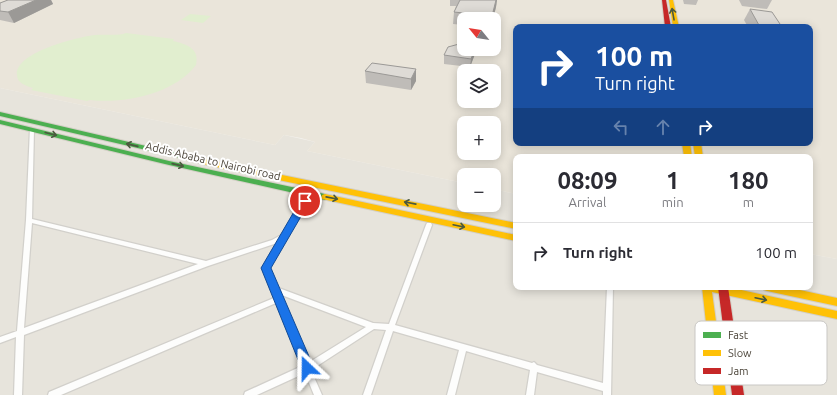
<!DOCTYPE html>
<meta charset="utf-8">
<style>
:root{--surface:#fff;--page:#f7f7f7;--text:#2b2b33;--muted:#7c7c81;--line:#e1e1e2}
body{margin:0;font-family:Ubuntu,sans-serif;background:var(--page);color:var(--text);height:100vh;display:flex;flex-direction:column;font-size:15px;white-space:nowrap}
*{box-sizing:border-box;margin:0}
p{font-size:13px;color:var(--muted)}
.icon{flex:none;width:22px;height:22px;fill:none;stroke:currentColor;stroke-width:2;stroke-linecap:round;stroke-linejoin:round}
.map{position:relative;flex:1;overflow:hidden}
.details{position:absolute;left:513px;top:154px;width:300px;height:136px;display:flex;flex-direction:column;background:var(--surface);border-radius:8px;box-shadow:0 2px 10px #0003}
.details>*{flex:none}
.top-card{position:absolute;left:513px;top:24px;width:300px;height:122px;border-radius:8px;box-shadow:0 2px 10px #0003;background:#1a4fa0;color:#fff;overflow:hidden}
.needle{width:26px;rotate:300deg}
.controls{position:absolute;left:457px;top:12px;display:grid;gap:8px}
.controls a{display:grid;place-items:center;width:44px;height:44px;border-radius:8px;background:var(--surface);box-shadow:0 2px 10px #0003;font-size:20px}
.pin{position:absolute;display:grid;place-items:center;width:34px;height:34px;color:#fff;margin:-17px;border:2px solid #fff;border-radius:50%;box-shadow:0 1px 4px #0007}
.me{position:absolute;width:44px;margin:-22px;rotate:337deg;stroke-linejoin:round;filter:drop-shadow(0 0 3px #0008)}
.turn{display:flex;align-items:center;gap:14px;height:84px;padding:0 16px;font-size:18px}
.turn .icon{width:52px;height:52px;stroke-width:2.5}
.turn b{display:block;font-size:28px;line-height:34px}
.lanes{display:flex;align-items:center;height:38px;padding:0 16px;background:#0003;justify-content:center;gap:20px;direction:ltr}
.lanes .off{opacity:.35}
.eta{display:flex;justify-content:space-evenly;align-items:center;height:68px;text-align:center}
.eta b{font-size:24px;font-weight:700;line-height:28px}
ul{padding:0;list-style:none}
li{display:flex;align-items:center;gap:12px;height:60px;padding:0 16px;border-top:1px solid var(--line)}
li div{flex:1}
li b{display:block;font-size:15px}
li em{font-style:normal}
.map>svg:first-child{display:block}
</style>
<div class="map">
<svg width="837" height="395" viewBox="0 0 837 395">
<rect width="100%" height="100%" fill="#f4f2ee"/>
<polygon fill="#e7e4dc" points="0,88 275,145 284,135 315,142 307,151 464,183 464,205 494,205 494,189 516,194 516,287 810,287 810,254 837,259 837,395 0,395"/>
<path fill="#eae5da" fill-rule="evenodd" d="M0,0H837V259L810,254V157H516V194L494,189V175H464V183L307,151L315,142L301,138L284,135L275,145L0,88ZM464,19H494V49H464ZM516,27H810V143H516ZM464,71H494V101H464ZM464,123H494V153H464Z"/>
<g fill="#e1eecf">
<polygon points="190,14 211,16 203,23 181,20"/>
<path d="M126,33L174,39L173,41C186,44 200,48 196,65C174,94 125,104 90,100L87,101L31,90L33,88C26,86 17,83 17,75C15,52 78,37 95,35C104,34 119,36 126,33Z"/>
</g>
<g fill="none" stroke-linecap="round" stroke-linejoin="round">
<defs>
<path id="street" d="M30,128H32L34,129L32,219L206,261L272,240L283,234L303,200H307L308,201L287,238L271,263L269,271L276,287L373,323L389,324L426,225L427,223H431L432,225L395,325L532,363L534,362L537,365L603,383L607,287H613L611,395H603V391L537,372L534,395H526L530,370L466,351L455,395H447L459,350L393,331L371,395H363L386,330L374,329L311,370L322,395H314L305,373L257,395H244L245,392L302,366L276,303L61,395H48L49,392L274,298L263,271L265,263L277,243L208,266L24,335L22,395H14L16,337L0,343V337L17,331L26,220ZM32,223L198,264L24,328ZM279,294L366,327L308,363Z"/>
<g id="fast">
<polygon points="0,112 189,156 193,158 189,160 0,116"/>
<polygon points="0,120 169,161 325,194 329,197 325,200 169,165 0,124"/>
</g>
<g id="slow">
<polygon points="669,0 673,0 679,27 673,27"/>
<polygon points="682,143 690,143 692,157 684,157"/>
<polygon points="693,143 701,143 703,157 695,157"/>
<polygon points="186,156 189,156 516,223 516,229 230,170 186,160 185,158"/>
<polygon points="325,194 516,235 516,241 322,199 321,197 322,195"/>
<polygon points="702,287 728,287 837,311 837,319 712,292 726,395 714,395"/>
<polygon points="762,287 786,287 837,298 837,306 767,291 764,290"/>
</g>
<g id="jam">
<polygon points="662,0 666,0 671,27 665,27"/>
<polygon points="718,287 728,287 744,395 732,395"/>
</g>
</defs>
<use href="#street" stroke="#d2d0cb" stroke-width="2.5"/>
<use href="#fast" stroke="#d3cfc5" stroke-width="2"/>
<use href="#slow" stroke="#d3cfc5" stroke-width="2"/>
<use href="#jam" stroke="#d3cfc5" stroke-width="2"/>
<use href="#street" fill="#fdfdfc" fill-rule="evenodd"/>
<use href="#fast" fill="#4caf50" fill-rule="evenodd"/>
<use href="#slow" fill="#ffc107" fill-rule="evenodd"/>
<use href="#jam" fill="#c62828" fill-rule="evenodd"/>
</g>
<g fill="#bfbcb8">
<polygon points="8,0 51,0 53,4 14,23 0,20 0,3"/>
<polygon points="450,0 497,0 496,7 493,19 464,19 464,25 453,24 454,12 456,6 450,6"/>
<polygon points="683,0 698,0 696,5 684,4"/>
<polygon points="739,0 772,0 767,9 742,6"/>
<polygon points="750,9 782,27 748,27 744,20"/>
<polygon points="475,54 470,67 444,64 444,55"/>
<polygon points="416,69 416,81 411,90 366,83 365,71"/>
</g>
<g fill="#9b9996">
<polygon points="36,0 51,0 53,4 14,23 8,12"/>
<polygon points="496,0 497,0 496,7 493,19 491,19"/>
<polygon points="475,49 476,49 475,54 470,67 471,59"/>
<polygon points="416,69 416,81 411,90 411,79"/>
</g>
<g fill="#dedbd6" stroke="#9b9996">
<polygon points="8,0 36,0 8,12 0,11 0,3"/>
<polygon points="460,0 496,0 492,16 454,12"/>
<polygon points="750,9 772,12 782,27 760,27"/>
<polygon points="459,44 464,44 464,49 475,49 471,59 444,55 448,47"/>
<polygon points="372,63 416,69 411,79 365,71"/>
</g>
<defs><path id="oneway-shaft" d="M-6 0H5M1.5-3L5.5 0L1.5 3" fill="none" stroke-width="1.6" stroke-linecap="round" stroke-linejoin="round"/></defs>
<g stroke="#4b593e">
<use href="#oneway-shaft" transform="translate(673 14) rotate(-100)"/>
<use href="#oneway-shaft" transform="translate(51 134) rotate(14)"/>
<use href="#oneway-shaft" transform="translate(132 145) rotate(-167)"/>
<use href="#oneway-shaft" transform="translate(178 165) rotate(13)"/>
<use href="#oneway-shaft" transform="translate(332 198) rotate(11)"/>
<use href="#oneway-shaft" transform="translate(410 203) rotate(-169)"/>
<use href="#oneway-shaft" transform="translate(459 226) rotate(12)"/>
<use href="#oneway-shaft" transform="translate(761 299) rotate(12)"/>
</g>
<polygon fill="#1a73e8" stroke="#114b97" points="302,198 305,198 310,201 271,268 314,368 312,372 307,374 303,372 261,268"/>
<g text-anchor="middle" stroke-width="4" stroke-linejoin="round" paint-order="stroke">
<g font-size="11" fill="#4b4439" stroke="#fff">
<text transform="translate(213 161) rotate(13)" y="4">Addis Ababa to Nairobi road</text>
</g>
</g>
<rect x="695" y="321" width="132" height="64" rx="6" fill="#fff" stroke="#c9c7c4" stroke-width="1"/>
<rect x="703" y="332" width="18" height="6" fill="#4caf50"/>
<rect x="703" y="350" width="18" height="6" fill="#ffc107"/>
<rect x="703" y="368" width="18" height="6" fill="#c62828"/>
<g font-size="11" fill="#4b4439">
<text x="728" y="339">Fast</text>
<text x="728" y="357">Slow</text>
<text x="728" y="375">Jam</text>
</g>
</svg>
<div class="controls">
<a><svg class="needle" viewBox="-14 -14 28 28"><path d="M0-13l5 13h-10z" fill="#e53935"/><path d="M0 13l5-13h-10z" fill="#7c7c81"/></svg></a>
<a><svg class="icon" aria-label="layers" viewBox="0 0 24 24"><path d="M12 4l9 5-9 5-9-5zM3 14l9 5 9-5"/></svg></a>
<a>+</a>
<a>−</a>
</div>
<div class="pin" style="left:305px;top:201px;background:#d93025"><svg class="icon" aria-label="arrive" viewBox="0 0 24 24"><path d="M6 21V4h12l-3 4 3 4H6"/></svg></div>
<svg class="me" style="left:307px;top:368px" viewBox="-20 -20 40 40"><path d="M0-17L14 15 0 8-14 15z" fill="#1a73e8" stroke="#fff" stroke-width="4"/></svg>
<div class="top-card">
<div class="turn"><svg class="icon" aria-label="right" viewBox="0 0 24 24"><path d="M7 20v-9h11M14 6l5 5-5 5"/></svg><div><b>100 m</b>Turn right</div></div>
<div class="lanes"><svg class="icon off" aria-label="left" viewBox="0 0 24 24"><path d="M17 20v-9H6M10 6l-5 5 5 5"/></svg><svg class="icon off" aria-label="ahead" viewBox="0 0 24 24"><path d="M12 20V5M6 11l6-6 6 6"/></svg><svg class="icon" aria-label="right" viewBox="0 0 24 24"><path d="M7 20v-9h11M14 6l5 5-5 5"/></svg></div>
</div>
<section class="details">
<div class="eta">
<div><b>08:09</b><p>Arrival</p></div>
<div><b>1</b><p>min</p></div>
<div><b>180</b><p>m</p></div>
</div>
<ul>
<li><svg class="icon" aria-label="right" viewBox="0 0 24 24"><path d="M7 20v-9h11M14 6l5 5-5 5"/></svg><div><b>Turn right</b></div><em>100 m</em></li>
</ul>
</section>
</div>
